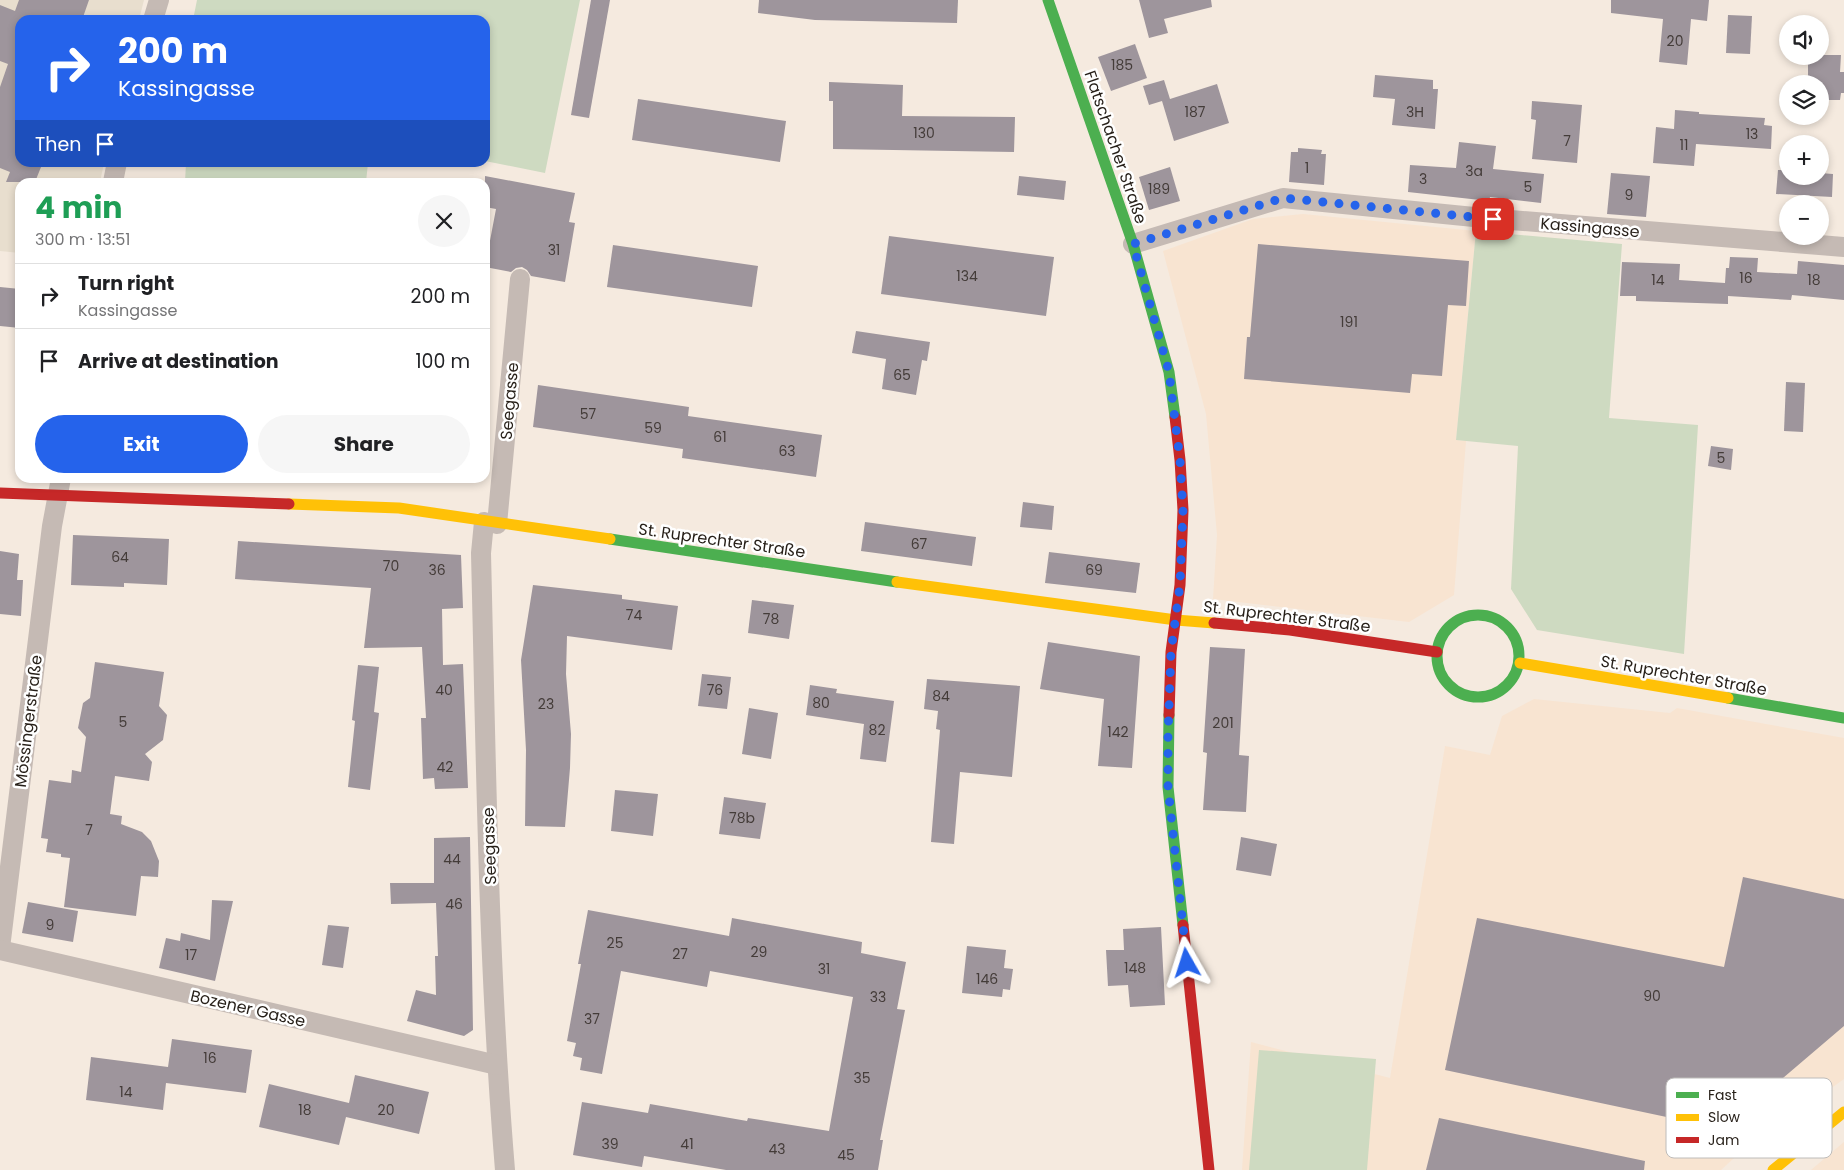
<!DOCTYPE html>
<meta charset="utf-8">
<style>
:root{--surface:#fff;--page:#f6f6f6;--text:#202124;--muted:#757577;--line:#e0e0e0;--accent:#2563eb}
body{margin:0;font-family:Poppins,sans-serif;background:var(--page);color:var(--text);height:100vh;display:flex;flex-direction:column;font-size:19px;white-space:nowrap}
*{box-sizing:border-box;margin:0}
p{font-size:16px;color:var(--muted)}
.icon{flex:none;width:28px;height:28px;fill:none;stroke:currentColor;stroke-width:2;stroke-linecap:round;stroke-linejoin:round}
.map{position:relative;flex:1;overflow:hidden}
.panel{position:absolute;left:15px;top:178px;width:475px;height:305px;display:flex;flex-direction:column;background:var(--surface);border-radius:15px;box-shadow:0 2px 8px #0003}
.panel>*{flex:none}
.guide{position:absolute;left:15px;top:15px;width:475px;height:152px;border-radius:15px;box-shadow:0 2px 8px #0003;background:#2563eb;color:#fff;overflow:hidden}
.tools{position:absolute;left:1779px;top:15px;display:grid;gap:10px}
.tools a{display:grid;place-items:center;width:50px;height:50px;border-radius:50%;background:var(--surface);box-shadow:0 2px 8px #0003;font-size:25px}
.pin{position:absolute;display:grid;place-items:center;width:42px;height:42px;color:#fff;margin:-21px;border-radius:10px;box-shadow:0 2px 8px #0006}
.me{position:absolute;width:55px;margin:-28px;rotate:354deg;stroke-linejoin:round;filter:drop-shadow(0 0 4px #0008)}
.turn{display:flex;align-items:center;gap:18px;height:105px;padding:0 20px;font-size:22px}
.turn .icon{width:65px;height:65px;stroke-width:2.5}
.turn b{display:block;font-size:35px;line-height:42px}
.then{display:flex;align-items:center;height:48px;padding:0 20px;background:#0003;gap:10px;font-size:19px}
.round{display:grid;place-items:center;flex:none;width:52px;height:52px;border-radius:26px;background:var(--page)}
.overview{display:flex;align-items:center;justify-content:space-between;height:85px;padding:0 20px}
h1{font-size:30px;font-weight:700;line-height:38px;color:#1e9e55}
.primary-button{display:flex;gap:10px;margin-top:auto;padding:10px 20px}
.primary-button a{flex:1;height:58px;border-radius:30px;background:var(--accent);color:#fff;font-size:20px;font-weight:700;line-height:58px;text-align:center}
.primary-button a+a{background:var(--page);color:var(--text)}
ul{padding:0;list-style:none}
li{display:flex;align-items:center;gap:15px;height:65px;padding:0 20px;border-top:1px solid var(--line)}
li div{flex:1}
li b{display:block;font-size:19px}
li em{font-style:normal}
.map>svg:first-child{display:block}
</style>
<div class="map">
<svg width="1844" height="1170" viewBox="0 0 1844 1170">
<rect width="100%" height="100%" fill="#f5eadf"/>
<g fill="#f8e4d1">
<polygon points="1303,214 1476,231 1456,440 1466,441 1454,595 1409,622 1213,599 1217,535 1206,414 1163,251 1253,219"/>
<polygon points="1534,699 1670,713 1677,708 1844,738 1844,1079 1733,1159 1721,1170 1242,1170 1251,1042 1390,1078 1445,746 1490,755 1502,716"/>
<polygon points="1844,1142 1844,1170 1811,1170"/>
</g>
<polygon fill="#e8dece" points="0,0 144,0 139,20 20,20 20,162 104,163 100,182 20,182 20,253 0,251"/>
<g fill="#cedac1">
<polygon points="197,0 580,0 545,173 485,161 485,20 193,20"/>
<polygon points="186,163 186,162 368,163 366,182 185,182"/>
<polygon points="1476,231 1622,244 1609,418 1698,425 1684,654 1537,630 1511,589 1518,446 1456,440"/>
<polygon points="1259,1050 1376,1059 1367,1170 1249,1170"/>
</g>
<g fill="#9e959c">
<polygon points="19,0 89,0 82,20 20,20 20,162 43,162 35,182 6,182 10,172 0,168 0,87 8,64 0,61 0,5 15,11"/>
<polygon points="591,0 610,0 589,118 571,115"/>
<polygon points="759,0 958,0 957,23 815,20 758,13"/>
<polygon points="1139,0 1211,0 1212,7 1164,19 1168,33 1149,38"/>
<polygon points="1611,0 1709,0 1707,21 1691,19 1687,65 1659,62 1663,19 1611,13"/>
<polygon points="1728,15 1752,16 1750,54 1726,53"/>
<polygon points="1135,44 1147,78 1111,91 1098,57"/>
<polygon points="1820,55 1841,55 1840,72 1844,72 1844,93 1841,93 1840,100 1820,100 1820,84 1808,84 1808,58 1820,58"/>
<polygon points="1375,75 1433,80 1433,89 1438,89 1435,129 1392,125 1395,99 1373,97"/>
<polygon points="1164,80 1170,99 1217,84 1229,123 1174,141 1162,101 1149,105 1143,86"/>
<polygon points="829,82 903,85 902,116 1015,117 1014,152 833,149 833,101 829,101"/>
<polygon points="638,99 786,121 780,162 632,140"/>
<polygon points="1532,101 1582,105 1577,163 1532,159 1536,120 1531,119"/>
<polygon points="1675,110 1699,112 1699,114 1765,118 1764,125 1772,126 1771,149 1696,144 1694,166 1653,163 1656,127 1674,129"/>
<polygon points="1459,142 1496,146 1493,169 1544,174 1541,203 1490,197 1489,201 1408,192 1410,165 1456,168"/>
<polygon points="1298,148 1322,150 1321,154 1326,154 1324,185 1289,182 1291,152 1298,152"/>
<polygon points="1170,167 1180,201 1149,210 1139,177"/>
<polygon points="1778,170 1788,170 1788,176 1820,176 1820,173 1833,174 1832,197 1776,194"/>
<polygon points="1611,173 1650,176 1646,217 1607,214"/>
<polygon points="485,176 575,193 569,222 575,223 565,282 531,276 527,270 522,267 516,268 511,272 485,267 496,209 485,207"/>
<polygon points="1019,176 1066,181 1064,200 1017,195"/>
<polygon points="889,236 1054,257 1046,316 881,294"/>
<polygon points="1258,244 1469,261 1466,306 1448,305 1442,376 1412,374 1410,393 1244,379 1247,337 1250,337"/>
<polygon points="613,245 758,266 752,307 607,287"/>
<polygon points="1730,257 1758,258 1757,272 1797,274 1798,261 1844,265 1844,300 1792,295 1791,300 1728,296 1728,304 1636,301 1636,296 1620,296 1622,262 1680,264 1679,280 1725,283 1726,268 1729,268"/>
<polygon points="0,287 20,289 20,328 0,326"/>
<polygon points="856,331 930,342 927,361 922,360 916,395 882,389 886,359 852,353"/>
<polygon points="1786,382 1805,383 1803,432 1784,431"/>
<polygon points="538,385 689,407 688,416 822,435 816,477 682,458 683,449 533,427"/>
<polygon points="1711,446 1733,449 1731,470 1708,466"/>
<polygon points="1023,502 1054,506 1052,530 1020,527"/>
<polygon points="865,522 976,537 972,566 861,551"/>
<polygon points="73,535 169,539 167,585 124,583 124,587 71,585"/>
<polygon points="238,541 461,555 463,608 442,609 443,665 463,664 468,788 435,789 434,778 423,779 421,718 426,718 422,647 364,648 371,588 235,579"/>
<polygon points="0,551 19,554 17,580 23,580 21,616 0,614"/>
<polygon points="1049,552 1140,563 1136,593 1045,583"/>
<polygon points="533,585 622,595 622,599 678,606 672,650 567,636 566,674 571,734 570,768 565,827 525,826 526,750 521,660"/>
<polygon points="752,600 794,605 789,639 748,633"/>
<polygon points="1048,642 1140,656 1132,768 1098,766 1104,699 1040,689"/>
<polygon points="1210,647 1245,649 1239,755 1249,756 1246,812 1203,810 1207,753 1203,752"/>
<polygon points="95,662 164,672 159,706 167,715 163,740 145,754 152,762 149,781 115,776 110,814 122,816 121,824 142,832 151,841 159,861 158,877 141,876 136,916 64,907 70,858 61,857 61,854 46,852 48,839 41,838 49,780 71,783 72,770 81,772 86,737 78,728 83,703 90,698"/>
<polygon points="358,665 379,667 374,712 379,713 370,790 348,787 355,721 352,720"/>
<polygon points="702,674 731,677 727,709 698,706"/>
<polygon points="927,679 1020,686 1012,777 960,772 954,844 931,842 940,730 936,729 938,711 924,709"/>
<polygon points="810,685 837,689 836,693 894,701 886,762 860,759 864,724 806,715"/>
<polygon points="749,708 778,713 771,759 742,754"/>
<polygon points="615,790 658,794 653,836 611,831"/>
<polygon points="724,797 766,803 760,839 719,834"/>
<polygon points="470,837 473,1030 464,1036 407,1021 416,990 436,995 435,956 438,956 436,903 391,904 390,883 434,883 434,838"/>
<polygon points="1241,837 1277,844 1271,876 1236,870"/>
<polygon points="1743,877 1844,899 1844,1026 1723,1129 1445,1070 1477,918 1724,967"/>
<polygon points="212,900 233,901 215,981 159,968 166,938 180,941 181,933 210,940"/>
<polygon points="28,902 78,911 73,942 22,933"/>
<polygon points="588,910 729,936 732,918 862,942 861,953 906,962 897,1009 905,1010 880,1140 883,1140 878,1170 726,1170 644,1156 642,1167 573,1155 582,1102 648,1113 650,1104 747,1121 748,1118 829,1131 853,997 710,971 707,987 621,971 602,1074 580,1070 582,1058 573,1056 576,1043 567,1041 581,964 578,964"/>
<polygon points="328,925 349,927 343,968 322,965"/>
<polygon points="1161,927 1165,1005 1130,1007 1128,985 1108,986 1106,950 1124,950 1123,929"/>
<polygon points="967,946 1006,950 1004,968 1013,969 1010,990 1003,989 1002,997 962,993"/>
<polygon points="172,1039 252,1050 246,1093 166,1083 163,1110 86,1100 91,1057 168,1067"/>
<polygon points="355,1075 429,1092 419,1134 346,1117 339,1145 259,1127 269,1084 349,1103"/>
<polygon points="1439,1118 1645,1161 1644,1170 1426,1170"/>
</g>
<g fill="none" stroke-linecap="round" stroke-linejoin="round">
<g stroke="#c5bab4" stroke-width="20">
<polyline points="153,20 159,0"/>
<polyline points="113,182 117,162"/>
<polyline points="1133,244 1283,198 1474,217 1844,247"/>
<path d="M484,522L481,553C486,759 488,965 505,1170"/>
<polyline points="497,524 520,279"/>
<polyline points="0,948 52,526 61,478"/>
<polyline points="0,950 497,1065"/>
</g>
<g stroke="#4caf50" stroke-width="11">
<polyline points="1048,0 1133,244 1169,372 1175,417"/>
<polyline points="610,539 897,582"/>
<circle cx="1478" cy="656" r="41"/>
<polyline points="1728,698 1844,718"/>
<polyline points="1169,715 1168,787 1183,925"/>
</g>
<g stroke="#ffc107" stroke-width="11">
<polyline points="289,504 399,508 610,539"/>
<polyline points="897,582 1176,620 1214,623"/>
<polyline points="1520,663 1728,698"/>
<polyline points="1773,1170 1844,1112"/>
</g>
<g stroke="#c62828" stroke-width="11">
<polyline points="0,493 289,504"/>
<polyline points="1214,623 1290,630 1437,652"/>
<polyline points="1169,715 1171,652 1180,585 1183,510 1180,460 1175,417"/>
<polyline points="1183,925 1209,1170"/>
</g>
</g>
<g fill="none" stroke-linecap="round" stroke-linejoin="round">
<polyline stroke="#2563eb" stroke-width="9" stroke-dasharray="0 16.2" points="1187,963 1168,787 1168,735 1171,652 1180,585 1183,510 1180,460 1169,372 1133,244 1283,198 1493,219"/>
</g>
<g text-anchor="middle" stroke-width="5" stroke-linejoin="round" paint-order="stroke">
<g font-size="14" fill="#443c39">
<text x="1675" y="46">20</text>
<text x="1122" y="70">185</text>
<text x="1195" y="117">187</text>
<text x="1415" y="117">3H</text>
<text x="924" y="138">130</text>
<text x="1752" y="139">13</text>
<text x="1567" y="146">7</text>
<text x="1684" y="150">11</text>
<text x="1307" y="173">1</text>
<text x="1474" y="176">3a</text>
<text x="1423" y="184">3</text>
<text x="1528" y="192">5</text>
<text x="1159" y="194">189</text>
<text x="1629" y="200">9</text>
<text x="554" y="255">31</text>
<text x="967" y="281">134</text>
<text x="1746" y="283">16</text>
<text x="1658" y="285">14</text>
<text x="1814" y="285">18</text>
<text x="1349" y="327">191</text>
<text x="902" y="380">65</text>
<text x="588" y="419">57</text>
<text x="653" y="433">59</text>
<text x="720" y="442">61</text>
<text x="787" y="456">63</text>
<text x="1721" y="463">5</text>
<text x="919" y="549">67</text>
<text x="120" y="562">64</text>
<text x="391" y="571">70</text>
<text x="437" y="575">36</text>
<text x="1094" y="575">69</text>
<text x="634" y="620">74</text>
<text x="771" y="624">78</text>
<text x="444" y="695">40</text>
<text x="715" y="695">76</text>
<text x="941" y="701">84</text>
<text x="821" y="708">80</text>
<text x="546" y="709">23</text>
<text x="123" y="727">5</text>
<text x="1223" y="728">201</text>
<text x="877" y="735">82</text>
<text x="1118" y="737">142</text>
<text x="445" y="772">42</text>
<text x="742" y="823">78b</text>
<text x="89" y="835">7</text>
<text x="452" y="864">44</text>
<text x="454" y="909">46</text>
<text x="50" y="930">9</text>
<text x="615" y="948">25</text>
<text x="759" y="957">29</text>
<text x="680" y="959">27</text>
<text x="191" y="960">17</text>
<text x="1135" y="973">148</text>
<text x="824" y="974">31</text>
<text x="987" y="984">146</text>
<text x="1652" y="1001">90</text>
<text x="878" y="1002">33</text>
<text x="592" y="1024">37</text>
<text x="210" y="1063">16</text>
<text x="862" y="1083">35</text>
<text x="126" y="1097">14</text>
<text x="305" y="1115">18</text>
<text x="386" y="1115">20</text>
<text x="610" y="1149">39</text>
<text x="687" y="1149">41</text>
<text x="777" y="1154">43</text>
<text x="846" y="1160">45</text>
</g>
<g font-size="16" fill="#261f18" stroke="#fff">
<text transform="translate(1116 147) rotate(71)" y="6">Flatschacher Straße</text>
<text transform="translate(1590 227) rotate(5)" y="6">Kassingasse</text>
<text transform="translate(509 401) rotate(-85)" y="6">Seegasse</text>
<text transform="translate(722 540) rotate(8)" y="6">St. Ruprechter Straße</text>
<text transform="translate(1287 616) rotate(7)" y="6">St. Ruprechter Straße</text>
<text transform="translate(1684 675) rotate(10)" y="6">St. Ruprechter Straße</text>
<text transform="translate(28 721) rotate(-83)" y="6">Mössingerstraße</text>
<text transform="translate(489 846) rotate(-92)" y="6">Seegasse</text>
<text transform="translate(248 1008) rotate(13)" y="6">Bozener Gasse</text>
</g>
</g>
<rect x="1666" y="1078" width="166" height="80" rx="8" fill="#fff" stroke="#bebcba" stroke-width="1"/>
<rect x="1676" y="1092" width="23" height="6" fill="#4caf50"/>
<rect x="1676" y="1114" width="23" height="7" fill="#ffc107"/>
<rect x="1676" y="1137" width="23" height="6" fill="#c62828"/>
<g font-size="14" fill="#261f18">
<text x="1708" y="1100">Fast</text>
<text x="1708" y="1122">Slow</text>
<text x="1708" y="1145">Jam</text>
</g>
</svg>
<div class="tools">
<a><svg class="icon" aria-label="sound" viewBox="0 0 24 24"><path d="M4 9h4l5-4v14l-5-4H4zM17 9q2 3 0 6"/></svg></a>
<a><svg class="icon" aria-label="layers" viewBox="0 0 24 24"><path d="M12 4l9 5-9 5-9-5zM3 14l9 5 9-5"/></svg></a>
<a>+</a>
<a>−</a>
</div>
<div class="pin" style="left:1493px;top:219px;background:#d93025"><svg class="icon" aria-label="arrive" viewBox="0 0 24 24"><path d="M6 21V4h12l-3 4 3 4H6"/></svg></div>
<svg class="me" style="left:1187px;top:963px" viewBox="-20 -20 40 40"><path d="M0-17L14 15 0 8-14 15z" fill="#2563eb" stroke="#fff" stroke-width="4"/></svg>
<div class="guide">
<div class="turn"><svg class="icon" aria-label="right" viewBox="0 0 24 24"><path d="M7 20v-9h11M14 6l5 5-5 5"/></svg><div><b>200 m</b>Kassingasse</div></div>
<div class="then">Then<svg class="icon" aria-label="arrive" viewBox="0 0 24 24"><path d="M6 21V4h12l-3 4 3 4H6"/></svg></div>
</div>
<section class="panel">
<div class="overview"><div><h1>4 min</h1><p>300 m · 13:51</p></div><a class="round"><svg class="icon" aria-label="close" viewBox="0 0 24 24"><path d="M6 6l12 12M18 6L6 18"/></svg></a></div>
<ul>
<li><svg class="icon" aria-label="right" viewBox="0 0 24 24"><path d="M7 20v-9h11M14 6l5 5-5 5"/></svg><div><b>Turn right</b><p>Kassingasse</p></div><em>200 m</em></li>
<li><svg class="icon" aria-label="arrive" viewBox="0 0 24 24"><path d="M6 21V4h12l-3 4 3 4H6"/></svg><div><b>Arrive at destination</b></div><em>100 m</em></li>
</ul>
<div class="primary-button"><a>Exit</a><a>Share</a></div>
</section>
</div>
